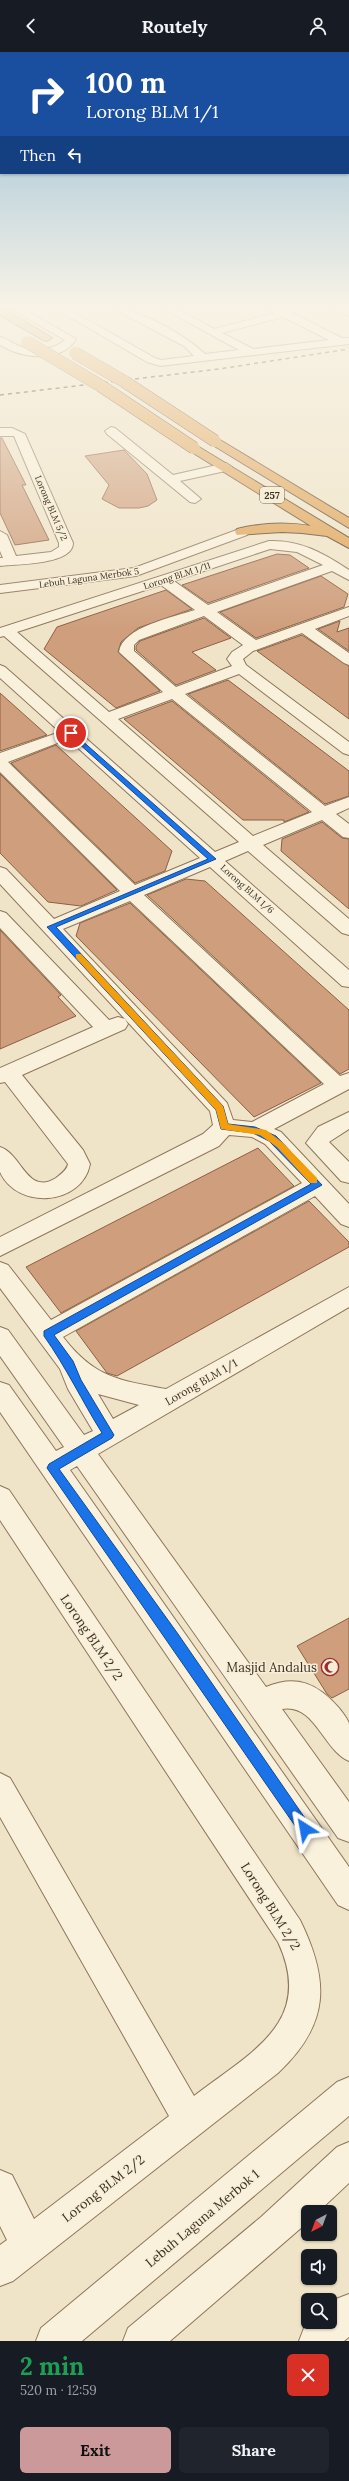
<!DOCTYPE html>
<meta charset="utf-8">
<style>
:root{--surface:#171b24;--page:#20242c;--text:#f1f3f6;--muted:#9ea1a6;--accent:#cc999b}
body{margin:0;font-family:Lora,serif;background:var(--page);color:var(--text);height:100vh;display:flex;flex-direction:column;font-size:15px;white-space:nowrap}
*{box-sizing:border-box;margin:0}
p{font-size:13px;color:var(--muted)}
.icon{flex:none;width:22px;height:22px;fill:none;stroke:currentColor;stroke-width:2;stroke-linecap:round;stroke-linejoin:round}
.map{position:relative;height:2289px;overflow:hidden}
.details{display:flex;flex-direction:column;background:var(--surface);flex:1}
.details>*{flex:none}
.banner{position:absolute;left:0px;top:0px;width:349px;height:122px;box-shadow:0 1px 3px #0004;background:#1a4fa0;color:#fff;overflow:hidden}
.needle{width:26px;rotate:221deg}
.controls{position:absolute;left:301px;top:2153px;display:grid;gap:8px}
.controls a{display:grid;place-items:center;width:36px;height:36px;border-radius:6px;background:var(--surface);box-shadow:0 1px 3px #0004;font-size:20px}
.pin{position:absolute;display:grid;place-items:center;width:34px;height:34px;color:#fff;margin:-17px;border:2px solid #fff;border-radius:50%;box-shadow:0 1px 4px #0007}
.me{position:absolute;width:44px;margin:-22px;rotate:326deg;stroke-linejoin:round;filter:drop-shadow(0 0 3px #0008)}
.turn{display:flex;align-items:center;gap:14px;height:84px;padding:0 20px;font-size:18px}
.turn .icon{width:52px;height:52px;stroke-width:2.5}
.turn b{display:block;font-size:28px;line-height:34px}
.then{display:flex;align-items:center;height:38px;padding:0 20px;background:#0003;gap:8px;font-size:15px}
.round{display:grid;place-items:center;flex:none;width:42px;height:42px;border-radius:6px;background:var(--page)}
.overview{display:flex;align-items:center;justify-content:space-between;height:68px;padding:0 20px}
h1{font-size:24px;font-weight:700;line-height:30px;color:#1e9e55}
.button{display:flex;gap:8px;margin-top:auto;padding:8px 20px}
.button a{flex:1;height:46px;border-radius:6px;background:var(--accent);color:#111;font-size:16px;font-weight:700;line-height:46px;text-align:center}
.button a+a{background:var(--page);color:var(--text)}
header{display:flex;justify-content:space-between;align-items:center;height:52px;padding:0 20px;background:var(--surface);font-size:18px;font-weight:700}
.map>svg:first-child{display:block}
</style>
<header><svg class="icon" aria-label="back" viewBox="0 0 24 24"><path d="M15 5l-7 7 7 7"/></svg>Routely<svg class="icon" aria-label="person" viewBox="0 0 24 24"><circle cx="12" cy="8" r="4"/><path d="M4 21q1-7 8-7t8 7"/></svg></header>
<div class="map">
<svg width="349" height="2289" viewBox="0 0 349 2289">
<rect width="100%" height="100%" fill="#f0e4c8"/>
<g fill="#cf9f7d" stroke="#8d5f41">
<polygon points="0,386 2,386 26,433 22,433 49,488 15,493 0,461"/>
<polygon points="124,398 147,422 157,448 148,454 139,456 119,456 102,447 109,433 85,404"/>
<polygon points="277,502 290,503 309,516 208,551 182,533"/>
<polygon points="321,524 348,542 344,555 256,586 220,560"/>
<polygon points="166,538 192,557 138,576 121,590 118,600 160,639 116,656 44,597 57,575"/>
<polygon points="204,566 231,586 192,600 216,618 176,633 136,598 136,594 140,589"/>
<polygon points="340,569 337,580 349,576 349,599 318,577"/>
<polygon points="302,583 349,614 349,667 257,599"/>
<polygon points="228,628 349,719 349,744 325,752 188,642"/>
<polygon points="0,641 47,683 0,699"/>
<polygon points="172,649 309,760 284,770 284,768 243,768 124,667"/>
<polygon points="56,693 172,799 165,819 135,831 11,711"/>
<polygon points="0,722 117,838 81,854 48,850 0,801"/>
<polygon points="322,770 342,786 349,787 349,857 281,799 282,787"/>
<polygon points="186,827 205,829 349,958 349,1017 340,1022 147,843"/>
<polygon points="130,851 321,1031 254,1065 76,884 80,871"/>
<polygon points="0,878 61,943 58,945 76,964 0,997"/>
<polygon points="258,1096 294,1134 61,1261 26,1215"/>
<polygon points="309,1149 349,1190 349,1195 117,1324 107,1321 76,1279"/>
<polygon points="349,1566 349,1637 332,1646 327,1642 297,1594"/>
</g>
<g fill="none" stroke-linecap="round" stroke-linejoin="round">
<defs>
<g id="minor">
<path d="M9,256H22L76,287C61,312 21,306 0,293V285C6,286 11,290 17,293C31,300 52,299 65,288Z"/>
<path d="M54,256H67L155,306L161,308L194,304L184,294L112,256C139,256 186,284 205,302L239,298L162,256H176L214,277L275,261L268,256H282L342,286H349V292L160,314L147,310ZM283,265L329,288L253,297L222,281Z"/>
<polygon points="334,256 349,257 349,264 335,258"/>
<polygon points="111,375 115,376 173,423 226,411 232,415 230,418 180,429 201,447 195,451 190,450 107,382 105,379"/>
<path d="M0,376H12L25,382L73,491C73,513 16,512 0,514V506H3L0,499V479L7,483L16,504L51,500L59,495V491L14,384H0Z"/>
<polygon points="242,476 249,480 247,483 136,524 0,541 0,533 134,516"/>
<path d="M269,489C301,488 323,501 349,518V528L332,519L217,560L256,588L349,555V564L315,577L349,601V613L344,611L302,581L253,599L243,607L246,613L349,690V703L343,701L239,622L185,642L325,754L349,745V756L336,762L349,772V786L343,785L322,768L263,793L349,867V883L342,881L248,799L225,809L349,918V935L342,934L210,815L144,843L340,1024L349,1021V1037L274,1077L281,1080L349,1152V1175L341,1172L315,1144L63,1285C95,1326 118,1328 166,1337L349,1235V1255L98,1402L266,1635C297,1622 318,1632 339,1656C342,1660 348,1667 349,1672C349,1683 349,1697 349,1709C323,1698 315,1651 282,1657L349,1750V1790L338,1786L77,1414L70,1418L349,1815V1858L338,1853L0,1360V1330L9,1333L56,1399L64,1395L0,1304V1275L8,1278L84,1383L93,1379L68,1337L60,1317L0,1236V1210L8,1213L51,1268L302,1131L265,1092L252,1085L229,1083L219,1094L0,1204V1185L203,1082L213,1073L210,1059L0,832V815L6,817L54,867L120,839L0,720V701L60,680L0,626V613L5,615L215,800L239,790L4,584L0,585V576ZM270,497L297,500L323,513L208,553L174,529ZM161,533L195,558C174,565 122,575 119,600L163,640L109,660L17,580ZM204,564L243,593L232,600L227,607L232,614L176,635L134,599V593L139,588ZM172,647L312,760L253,784L118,667ZM68,687L200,806L135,833L8,710ZM130,849L324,1032L252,1070L233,1068L227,1051L63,877ZM98,1342L139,1353L113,1367Z"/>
<path d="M0,859L6,861L109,968L118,965L125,967L128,972L125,977L22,1023L83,1098L90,1112C82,1154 17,1158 0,1120C0,1114 0,1102 0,1095C22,1102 27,1144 56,1126C61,1122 67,1118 68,1112L5,1030L0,1031V1016L93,975L0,876Z"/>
<polygon points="349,1060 349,1077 329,1090 349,1110 349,1131 341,1129 306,1091 318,1075"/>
<path d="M0,1434L9,1438L300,1868C330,1929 330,1972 278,2021L13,2229L0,2234V2193L7,2188L0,2174V2118L12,2123L34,2167L169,2064L0,1765V1721L10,1726L194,2044C249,2001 316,1971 278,1890L0,1468Z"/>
<polygon points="349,2025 349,2064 82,2289 36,2289 41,2276 337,2030"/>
<polygon points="349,2090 349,2131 318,2160 308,2160 308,2170 170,2289 123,2289 128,2276 261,2165 337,2095"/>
<polygon points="349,2242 349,2285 344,2289 299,2289 304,2276 311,2270 330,2270 330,2253 336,2247"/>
</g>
<g id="highway">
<polygon points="0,256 4,257 52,286 47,289 43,288 0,263"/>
<polygon points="215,385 349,466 349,476 211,392 209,389"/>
<path d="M194,392L349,486V496L327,484L302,481L282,480L237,483L235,480L237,477C261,471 287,470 311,474L190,399L188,396L190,393Z"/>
</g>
</defs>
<use href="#minor" stroke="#8d765c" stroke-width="2"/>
<use href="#highway" stroke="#5b4430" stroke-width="2"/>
<use href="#minor" fill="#faf1dc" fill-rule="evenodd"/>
<use href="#highway" fill="#e0a458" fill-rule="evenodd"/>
<polyline stroke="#3d2e20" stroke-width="1.5" stroke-dasharray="4 4" stroke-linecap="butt" points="0,343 219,317 349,297"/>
<defs>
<g id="highway-bridge">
<polyline points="27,290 101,334 194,396"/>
<polyline points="75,301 125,330 215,389"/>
</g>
</defs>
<use href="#highway-bridge" stroke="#5b4430" stroke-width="13" stroke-linecap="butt"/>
<use href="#highway-bridge" stroke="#e0a458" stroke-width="12"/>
</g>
<linearGradient id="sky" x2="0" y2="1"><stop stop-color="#8fbad6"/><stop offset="0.44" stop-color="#f8f3e6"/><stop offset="1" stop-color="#f8f3e6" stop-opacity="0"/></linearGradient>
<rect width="349" height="577" fill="url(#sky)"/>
<path fill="#1a73e8" stroke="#114b97" d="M71,679L216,807L56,875L223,1054L228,1072L255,1075L276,1084L322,1133L54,1283L73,1309L81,1328L114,1383L112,1386L59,1417L178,1582L309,1772L311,1777L309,1781L305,1783L300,1781L47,1416L49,1412L102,1381C82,1349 66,1315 44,1284V1279L311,1132L269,1089L253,1081L221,1077L216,1058L47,875L208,807L68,682Z"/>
<polygon fill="#f59e0b" points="76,902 81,902 223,1054 228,1072 266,1078 283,1091 317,1126 317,1131 310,1131 277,1095 260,1083 221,1077 216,1058 76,906"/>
<defs>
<symbol id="mosque-ring" viewBox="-11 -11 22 22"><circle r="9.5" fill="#f7eed8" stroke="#9e2a2b" stroke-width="1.5"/><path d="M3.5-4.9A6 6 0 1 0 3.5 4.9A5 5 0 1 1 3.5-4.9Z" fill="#9e2a2b"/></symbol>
</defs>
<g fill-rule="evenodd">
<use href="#mosque-ring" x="320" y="1605" width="20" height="20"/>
</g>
<g text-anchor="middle" stroke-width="3" stroke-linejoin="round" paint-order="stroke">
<g font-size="9" fill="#3d2e20" stroke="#f7eed8">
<text transform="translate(51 456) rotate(67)" y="3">Lorong BLM 5/2</text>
<text transform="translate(177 524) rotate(-18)" y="3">Lorong BLM 1/11</text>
<text transform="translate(89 526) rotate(-8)" y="3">Lebuh Laguna Merbok 5</text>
<text transform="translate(247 837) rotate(42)" y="3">Lorong BLM 1/6</text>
</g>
<rect fill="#f7eed8" stroke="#756857" stroke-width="1" x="260" y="435" width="24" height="16" rx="3"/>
<g font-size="10" font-weight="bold" fill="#3d2e20">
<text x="272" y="447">257</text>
</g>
<g font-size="11" fill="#3d2e20" stroke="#f7eed8">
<text transform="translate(201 1330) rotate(-30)" y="4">Lorong BLM 1/1</text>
</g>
<g font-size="13" fill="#3d2e20" stroke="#f7eed8">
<text transform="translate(92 1585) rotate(56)" y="5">Lorong BLM 2/2</text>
<text transform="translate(271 1854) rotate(58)" y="5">Lorong BLM 2/2</text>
<text transform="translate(103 2136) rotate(-38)" y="5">Lorong BLM 2/2</text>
<text transform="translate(202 2166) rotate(-40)" y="5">Lebuh Laguna Merbok 1</text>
</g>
<g font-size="13" fill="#3d2e20" stroke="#f7eed8" text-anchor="end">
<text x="317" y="1620">Masjid Andalus</text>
</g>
</g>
</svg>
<div class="controls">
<a><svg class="needle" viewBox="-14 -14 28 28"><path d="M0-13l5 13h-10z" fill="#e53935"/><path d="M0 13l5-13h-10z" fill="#9ea1a6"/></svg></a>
<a><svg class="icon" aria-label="sound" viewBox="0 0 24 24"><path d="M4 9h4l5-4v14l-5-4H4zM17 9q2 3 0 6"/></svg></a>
<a><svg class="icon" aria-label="search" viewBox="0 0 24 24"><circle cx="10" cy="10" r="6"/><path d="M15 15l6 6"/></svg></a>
</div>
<div class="pin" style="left:71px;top:681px;background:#d93025"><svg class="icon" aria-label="arrive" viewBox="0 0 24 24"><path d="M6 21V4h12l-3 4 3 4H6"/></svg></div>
<svg class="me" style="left:305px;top:1777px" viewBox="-20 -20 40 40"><path d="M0-17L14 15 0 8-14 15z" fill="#1a73e8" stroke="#fff" stroke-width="4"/></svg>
<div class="banner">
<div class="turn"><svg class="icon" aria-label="right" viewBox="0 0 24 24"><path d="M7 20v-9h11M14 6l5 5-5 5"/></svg><div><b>100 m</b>Lorong BLM 1/1</div></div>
<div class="then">Then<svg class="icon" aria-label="left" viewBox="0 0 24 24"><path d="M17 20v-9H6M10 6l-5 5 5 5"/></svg></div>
</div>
</div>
<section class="details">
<div class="overview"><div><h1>2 min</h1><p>520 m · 12:59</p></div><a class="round" style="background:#d93025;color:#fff"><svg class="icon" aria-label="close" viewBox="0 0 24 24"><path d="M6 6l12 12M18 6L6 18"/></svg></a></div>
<div class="button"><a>Exit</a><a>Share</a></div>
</section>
